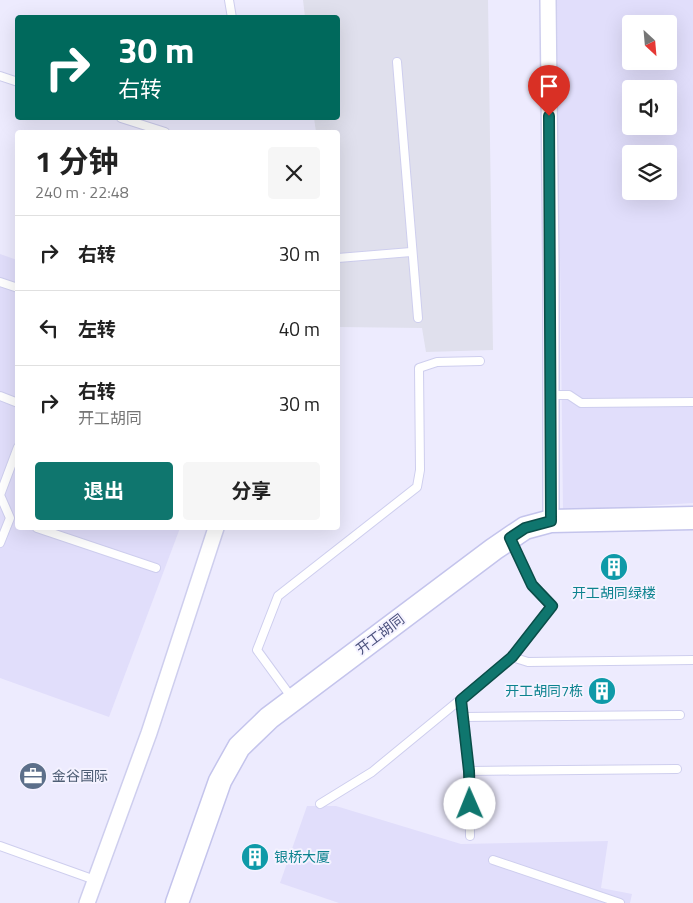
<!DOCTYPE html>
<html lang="zh">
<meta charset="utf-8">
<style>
:root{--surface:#fff;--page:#f6f6f6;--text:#222;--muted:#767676;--line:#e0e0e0;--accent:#0f766e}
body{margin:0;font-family:"Titillium Web","Noto Sans SC",sans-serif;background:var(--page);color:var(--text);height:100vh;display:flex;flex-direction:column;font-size:19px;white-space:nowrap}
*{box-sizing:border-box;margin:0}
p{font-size:16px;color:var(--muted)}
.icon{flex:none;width:28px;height:28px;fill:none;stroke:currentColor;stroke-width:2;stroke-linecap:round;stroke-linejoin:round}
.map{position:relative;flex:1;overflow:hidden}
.side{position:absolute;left:15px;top:130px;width:325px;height:400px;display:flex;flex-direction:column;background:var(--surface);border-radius:5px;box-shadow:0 5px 20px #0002}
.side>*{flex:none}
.banner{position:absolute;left:15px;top:15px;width:325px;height:105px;border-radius:5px;box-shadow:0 5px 20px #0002;background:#00695c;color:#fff;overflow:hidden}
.needle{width:32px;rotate:154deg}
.tools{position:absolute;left:622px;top:15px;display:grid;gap:10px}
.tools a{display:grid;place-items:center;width:55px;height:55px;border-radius:5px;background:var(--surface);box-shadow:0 5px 20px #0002;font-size:25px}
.pin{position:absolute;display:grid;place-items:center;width:42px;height:42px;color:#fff;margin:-51px -21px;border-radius:50% 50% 50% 0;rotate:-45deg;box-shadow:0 0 5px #0007}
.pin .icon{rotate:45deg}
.me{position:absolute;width:55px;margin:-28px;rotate:359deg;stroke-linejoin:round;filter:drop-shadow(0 0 4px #0008)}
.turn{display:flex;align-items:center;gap:18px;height:105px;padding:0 20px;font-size:22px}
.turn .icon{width:65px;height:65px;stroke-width:2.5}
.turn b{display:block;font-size:35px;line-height:42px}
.round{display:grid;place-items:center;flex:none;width:52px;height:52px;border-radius:5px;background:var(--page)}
.head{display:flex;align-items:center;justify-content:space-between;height:85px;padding:0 20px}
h1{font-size:30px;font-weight:700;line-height:38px}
.cta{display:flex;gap:10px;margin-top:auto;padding:10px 20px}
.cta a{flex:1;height:58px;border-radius:5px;background:var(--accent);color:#fff;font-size:20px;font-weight:700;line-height:58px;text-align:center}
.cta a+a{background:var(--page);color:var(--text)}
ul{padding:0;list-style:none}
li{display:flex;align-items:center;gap:15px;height:75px;padding:0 20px;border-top:1px solid var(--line)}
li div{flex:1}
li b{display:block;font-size:19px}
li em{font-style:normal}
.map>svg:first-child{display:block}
</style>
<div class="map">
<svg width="693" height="903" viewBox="0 0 693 903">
<rect width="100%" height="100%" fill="#edebfe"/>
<g fill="#e1defb" fill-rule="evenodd">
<path d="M557,0H693V503L563,511ZM631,24H669V61H631ZM631,89H669V126H631ZM631,154H669V191H631Z"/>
<polygon points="0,254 17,260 18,528 180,528 109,717 0,678"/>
<polygon points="307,806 336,806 461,844 608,841 601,888 632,894 630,903 339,903 280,883"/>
</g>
<polygon fill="#e0e0ed" points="303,0 488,0 493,350 426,352 422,328 338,327 338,132 316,132 314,118 338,118 338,18 305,17"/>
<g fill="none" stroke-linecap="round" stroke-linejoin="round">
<defs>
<g id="lane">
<polyline points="229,0 232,18"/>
<polyline points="397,62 418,318"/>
<polyline points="0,76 18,82"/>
<polyline points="121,118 165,132"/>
<polyline points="338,258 411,252"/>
<polyline points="0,282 18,288"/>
<polyline points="551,395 569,395 581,403 693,402"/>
<polyline points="0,396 18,403"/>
<polyline points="37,528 156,568"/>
<polyline points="0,543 10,518 0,495 18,447"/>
<polyline points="512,657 528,662 693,660"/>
<polyline points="292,698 257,650 278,596 417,487 420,470 419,368 437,362 480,361"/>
<polyline points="461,700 469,771 677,769"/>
<polyline points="464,717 680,715"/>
<polyline points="469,771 470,836"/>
<polyline points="320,804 372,772 512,657 552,606 532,585 511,539"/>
<polyline points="0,846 95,880"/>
<polyline points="493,860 620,903"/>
</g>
<g id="street">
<polyline points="548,0 551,268 551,521"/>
<polyline points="87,903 149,733 216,528"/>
</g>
<polyline id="secondary" points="177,903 220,781 239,747 269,718 494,549 525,528 551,521 693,518"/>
</defs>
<use href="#lane" stroke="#ceceee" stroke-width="10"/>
<use href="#street" stroke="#ceceee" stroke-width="18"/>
<use href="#secondary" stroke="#c4c4ec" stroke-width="25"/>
<use href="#lane" stroke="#fff" stroke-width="8"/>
<use href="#street" stroke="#fff" stroke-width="15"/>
<use href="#secondary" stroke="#fff" stroke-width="22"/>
</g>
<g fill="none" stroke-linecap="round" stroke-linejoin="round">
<defs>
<polyline id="route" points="470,804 469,771 461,700 512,657 552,606 532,585 510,538 525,528 551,521 549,116"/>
</defs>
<use href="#route" stroke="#0a4d48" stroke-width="12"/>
<use href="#route" stroke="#0f766e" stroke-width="9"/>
</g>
<defs>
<symbol id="building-disc" viewBox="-11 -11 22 22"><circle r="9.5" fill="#0f9aa8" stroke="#f4f2ff"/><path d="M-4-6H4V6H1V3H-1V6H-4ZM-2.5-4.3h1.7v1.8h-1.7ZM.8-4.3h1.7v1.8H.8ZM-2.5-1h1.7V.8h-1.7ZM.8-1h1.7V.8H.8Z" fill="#fff"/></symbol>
<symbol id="office-disc" viewBox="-11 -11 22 22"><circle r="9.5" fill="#5c6f8a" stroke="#f4f2ff"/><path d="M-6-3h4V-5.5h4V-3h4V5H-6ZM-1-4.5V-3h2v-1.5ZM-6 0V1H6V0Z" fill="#fff"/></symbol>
</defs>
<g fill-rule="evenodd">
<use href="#building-disc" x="598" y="551" width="32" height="32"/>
<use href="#building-disc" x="586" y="675" width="32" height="32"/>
<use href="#office-disc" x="17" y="760" width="32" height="32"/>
<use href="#building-disc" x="239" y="841" width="32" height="32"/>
</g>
<g text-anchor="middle" stroke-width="4" stroke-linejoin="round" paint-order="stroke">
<g font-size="14" fill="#0d838f" stroke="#f4f2ff">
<text x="614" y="598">开工胡同绿楼</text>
<text x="583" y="696" text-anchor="end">开工胡同7栋</text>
<text x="274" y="862" text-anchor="start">银桥大厦</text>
</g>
<g font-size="14" fill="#4a507c" stroke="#f4f2ff">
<text transform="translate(380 634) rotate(-37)" y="5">开工胡同</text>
</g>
<g font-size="14" fill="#4e5e75" stroke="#f4f2ff" text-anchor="start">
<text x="52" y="781">金谷国际</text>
</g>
</g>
</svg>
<div class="tools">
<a><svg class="needle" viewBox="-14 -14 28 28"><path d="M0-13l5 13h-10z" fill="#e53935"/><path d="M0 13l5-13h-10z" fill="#767676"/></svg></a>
<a><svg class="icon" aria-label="sound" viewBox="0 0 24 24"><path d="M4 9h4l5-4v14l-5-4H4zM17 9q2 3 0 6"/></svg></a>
<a><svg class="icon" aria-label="layers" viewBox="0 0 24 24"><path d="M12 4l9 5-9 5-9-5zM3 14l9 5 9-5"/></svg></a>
</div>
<div class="pin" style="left:549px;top:116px;background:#d93025"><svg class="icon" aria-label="arrive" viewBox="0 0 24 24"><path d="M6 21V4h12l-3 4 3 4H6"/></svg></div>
<svg class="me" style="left:470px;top:804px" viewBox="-20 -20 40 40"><circle r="19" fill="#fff"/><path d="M0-13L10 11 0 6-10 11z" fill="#0f766e"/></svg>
<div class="banner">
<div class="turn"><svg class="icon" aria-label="right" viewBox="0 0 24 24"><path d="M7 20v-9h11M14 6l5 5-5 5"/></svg><div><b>30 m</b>右转</div></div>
</div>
<section class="side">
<div class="head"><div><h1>1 分钟</h1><p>240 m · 22:48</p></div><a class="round"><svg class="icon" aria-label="close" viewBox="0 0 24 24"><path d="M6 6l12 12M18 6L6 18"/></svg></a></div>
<ul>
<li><svg class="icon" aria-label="right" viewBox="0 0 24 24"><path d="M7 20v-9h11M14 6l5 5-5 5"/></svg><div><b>右转</b></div><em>30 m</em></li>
<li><svg class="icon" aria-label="left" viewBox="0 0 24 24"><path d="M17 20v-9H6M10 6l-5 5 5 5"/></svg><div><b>左转</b></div><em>40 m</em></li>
<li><svg class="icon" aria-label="right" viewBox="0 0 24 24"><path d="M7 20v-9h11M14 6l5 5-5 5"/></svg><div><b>右转</b><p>开工胡同</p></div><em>30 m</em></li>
</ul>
<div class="cta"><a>退出</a><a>分享</a></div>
</section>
</div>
